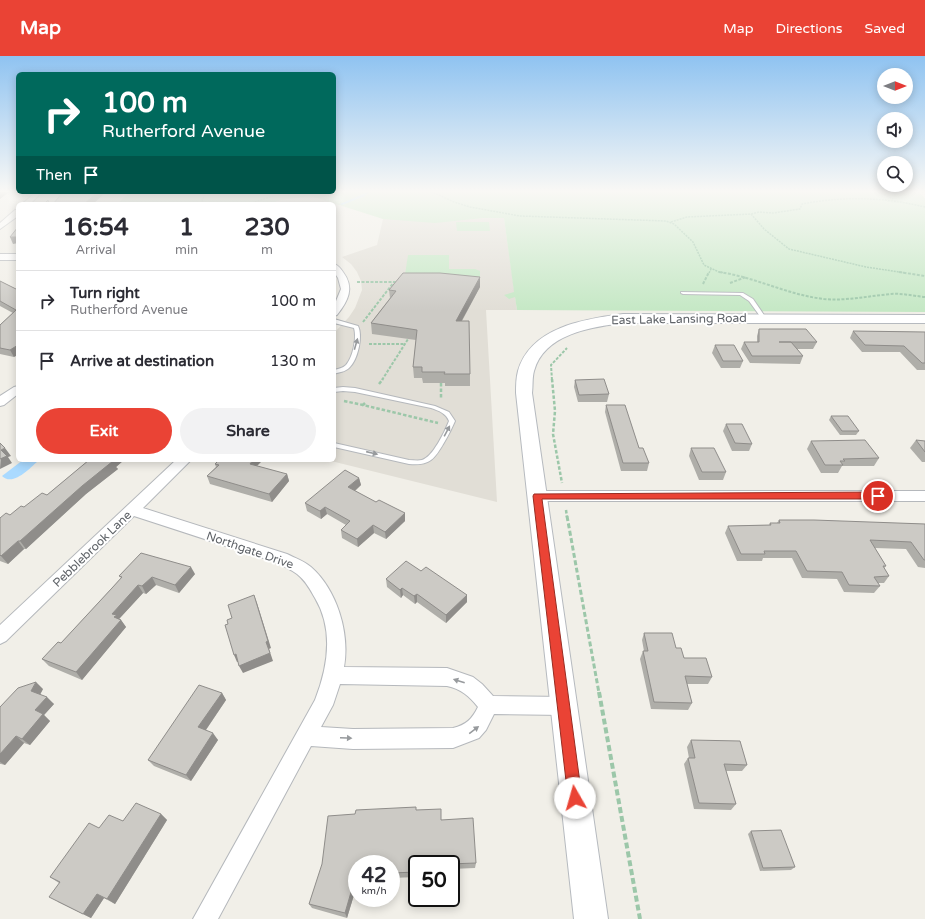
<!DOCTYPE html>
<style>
:root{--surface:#fff;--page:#f2f2f3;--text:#2b2b33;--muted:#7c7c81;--line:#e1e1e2;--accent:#ea4335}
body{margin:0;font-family:"Varela Round",sans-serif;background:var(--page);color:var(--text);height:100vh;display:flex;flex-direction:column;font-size:15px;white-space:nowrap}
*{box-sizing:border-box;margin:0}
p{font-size:13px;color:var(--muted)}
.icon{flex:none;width:22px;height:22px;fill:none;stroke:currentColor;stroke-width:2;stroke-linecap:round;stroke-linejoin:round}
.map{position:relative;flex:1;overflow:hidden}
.side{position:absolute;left:16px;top:146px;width:320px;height:260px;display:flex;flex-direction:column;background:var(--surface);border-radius:6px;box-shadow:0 2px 10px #0003}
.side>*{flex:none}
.banner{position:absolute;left:16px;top:16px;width:320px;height:122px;border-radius:6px;box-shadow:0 2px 10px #0003;background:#00695c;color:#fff;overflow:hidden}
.needle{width:26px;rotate:90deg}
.buttons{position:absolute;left:877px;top:12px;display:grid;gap:8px}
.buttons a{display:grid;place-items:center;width:36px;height:36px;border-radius:50%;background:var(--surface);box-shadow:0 2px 10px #0003;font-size:20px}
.speed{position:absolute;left:348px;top:799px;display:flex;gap:8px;font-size:20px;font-weight:700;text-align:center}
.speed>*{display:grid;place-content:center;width:52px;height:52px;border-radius:50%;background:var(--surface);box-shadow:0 2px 10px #0003;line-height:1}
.speed small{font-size:10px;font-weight:400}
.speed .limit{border:2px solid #111;border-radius:6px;background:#fff;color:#111}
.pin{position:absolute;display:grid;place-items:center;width:34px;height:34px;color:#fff;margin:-17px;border:2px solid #fff;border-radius:50%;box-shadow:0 1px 4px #0007}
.me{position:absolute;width:44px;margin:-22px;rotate:353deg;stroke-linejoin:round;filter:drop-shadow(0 0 3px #0008)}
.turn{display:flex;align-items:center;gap:14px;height:84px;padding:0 20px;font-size:18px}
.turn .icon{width:52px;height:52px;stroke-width:2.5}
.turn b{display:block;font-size:28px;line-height:34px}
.then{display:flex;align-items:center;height:38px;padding:0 20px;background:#0003;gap:8px;font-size:15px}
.eta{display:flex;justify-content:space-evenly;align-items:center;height:68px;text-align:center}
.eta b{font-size:24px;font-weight:800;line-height:28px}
.primary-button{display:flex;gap:8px;margin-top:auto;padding:8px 20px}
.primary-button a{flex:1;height:46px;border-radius:24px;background:var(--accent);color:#fff;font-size:16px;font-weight:800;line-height:46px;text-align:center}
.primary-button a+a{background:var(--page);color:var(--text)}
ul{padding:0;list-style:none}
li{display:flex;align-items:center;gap:12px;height:60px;padding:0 20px;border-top:1px solid var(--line)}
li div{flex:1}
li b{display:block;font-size:15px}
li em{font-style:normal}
header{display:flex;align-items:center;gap:24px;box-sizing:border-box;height:56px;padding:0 20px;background:var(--accent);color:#fff}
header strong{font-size:19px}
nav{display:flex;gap:22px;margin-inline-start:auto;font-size:14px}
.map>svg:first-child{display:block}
</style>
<header>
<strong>Map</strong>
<nav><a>Map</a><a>Directions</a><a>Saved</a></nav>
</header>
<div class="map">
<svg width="925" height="863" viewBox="0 0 925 863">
<rect width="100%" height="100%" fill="#f1efe8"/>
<polygon fill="#e1ded6" points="504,162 517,254 486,254 497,446 327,404 334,404 334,277 349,261 355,252 362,234 361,225 357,216 351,208 342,201 377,189 383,163"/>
<g fill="#c5e8c5">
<polygon points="334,134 916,134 925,142 925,256 517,254 515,241 509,243 504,239 514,236 504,162 483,162 435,167 383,163 311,140 281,144 269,148 117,148 130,136 334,136"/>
<polygon points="456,166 489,166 490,175 457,175"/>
<polygon points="408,199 449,199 449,213 475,213 480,215 480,222 477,227 404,225"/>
</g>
<path fill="#aadaff" d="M23,404H39C30,412 13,431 2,420Z"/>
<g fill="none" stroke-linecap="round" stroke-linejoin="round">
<polygon fill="#aadaff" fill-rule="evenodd" points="369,134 371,134 365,140 342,149 340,148 363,138"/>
<defs>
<g id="lane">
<polygon points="681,236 743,237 753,243 766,262 762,263 749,245 740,239 683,238 681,237"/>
<path d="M334,263L358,270C363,280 358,304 349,312C345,316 339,316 334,318V314C338,313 343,312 346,309C353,301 357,282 354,272L334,267Z"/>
<path d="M343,331L355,332L435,350L449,356L455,365C452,372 449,378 445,385C435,402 431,410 409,408L334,391V387L409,404C413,404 418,405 422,404C433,401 445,375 449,365C446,357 439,355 431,352L355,336L343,335L334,336V332Z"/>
</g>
<g id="street">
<polygon points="46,136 39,139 30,148 22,148 35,137"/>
<polygon points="15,154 18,154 18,160 0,173 0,167"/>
<rect x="0" y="198" width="18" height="6"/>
<path d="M334,208C338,209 341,213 343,216C355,232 348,245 337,259L334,260V250L341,233L338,222L334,216Z"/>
<polygon points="18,330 18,338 4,349 0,350 0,340 14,331"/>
<path d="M176,404H191L143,452L287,498C295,502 304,505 311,511C337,534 350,577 344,611L447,612L473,621L482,628L493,640L564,641L571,644L574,650L571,656L564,659L494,658L486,674L479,682L453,692L353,693L311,690L218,863H193L315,644C328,611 334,574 315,542C310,533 305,524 297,518C279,505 256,500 235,493C202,482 168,471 134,460L6,585L0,588V569ZM340,628L447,630C461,633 469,640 478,651C472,663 466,669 453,672L353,673L321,671L333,649Z"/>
<polygon points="537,435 925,435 925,445 537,445 532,444 530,440 532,436"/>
</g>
<path id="secondary" d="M623,258L925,259V267H623C591,271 544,278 534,315C532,322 533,330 532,337L608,863H574L516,337C516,330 516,322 518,315C531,271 584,263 623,258Z"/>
</defs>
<use href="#lane" stroke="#b5b8bc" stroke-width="2"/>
<use href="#street" stroke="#b5b8bc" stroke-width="2"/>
<use href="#secondary" stroke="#b6babf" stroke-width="2"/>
<g stroke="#9cc7a9" stroke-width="1.5" stroke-dasharray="2 1" stroke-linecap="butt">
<polyline points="428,134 454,146 470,151 520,160 666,165 674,168 693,186 704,209 719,216 726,217"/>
<polyline points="876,134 893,143"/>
<polyline points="204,148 202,144 207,136"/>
<polyline points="249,148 285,136"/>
<polyline points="751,158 764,173 789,193 866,211 906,217"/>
<path d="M671,166L687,161L751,158L759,156L773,157L800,153L802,148C844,140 883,141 925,151"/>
<polyline points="709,217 711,213"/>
</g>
<g stroke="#9cc7a9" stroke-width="2" stroke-dasharray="3 1.5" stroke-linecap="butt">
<path d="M719,216C755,221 788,239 824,243C847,245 868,240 891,238C902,237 914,240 925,241"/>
<polyline points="899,216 925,220"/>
<polyline points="357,226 394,226"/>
<polyline points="730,227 746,221"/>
<polyline points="703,228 709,216"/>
<polyline points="363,266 394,226 398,226"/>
<polyline points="369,288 405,288"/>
<polyline points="382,324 410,280"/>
<polyline points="552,324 551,309 567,292"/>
</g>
<g stroke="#9cc7a9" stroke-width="2.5" stroke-dasharray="3.5 2" stroke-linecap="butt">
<polyline points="552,323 555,355 553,378 562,427"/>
<polyline points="441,327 441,343"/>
<polyline points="379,328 383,323"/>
<polyline points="344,345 363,349"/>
<polyline points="365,347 363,349 438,367"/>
<polyline points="566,454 567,461"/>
</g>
<polyline stroke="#9cc7a9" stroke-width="3" stroke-dasharray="5 2.5" stroke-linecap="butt" points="567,460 599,637"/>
<polyline stroke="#9cc7a9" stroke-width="4" stroke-dasharray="6 3" stroke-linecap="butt" points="599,636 640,863"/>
<use href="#lane" fill="#fff" fill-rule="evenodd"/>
<use href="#street" fill="#fff" fill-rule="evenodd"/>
<use href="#secondary" fill="#fff" fill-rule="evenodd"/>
</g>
<g fill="#afaea9">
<polygon points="0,225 18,234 14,301 0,298 0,269 13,257 0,250"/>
<polygon points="480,231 462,265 470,318 470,330 445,330 445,327 423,327 422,322 414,322 413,311 416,284 372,278 371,267 390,242 389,234"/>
<polygon points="759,273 817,286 813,293 797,293 803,300 800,308 750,307 741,293 744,286 757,286 757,280"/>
<polygon points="853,275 925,276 925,314 917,314 900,296 862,296 850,282"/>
<polygon points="715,289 743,305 740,312 721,312 712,297"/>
<polygon points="575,324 609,338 607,346 578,346 574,331"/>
<polygon points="606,349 639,392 649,407 647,415 621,415 605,356"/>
<polygon points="831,360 859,375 856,379 840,379 829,364"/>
<polygon points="726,368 752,388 749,395 732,395 723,375"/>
<polygon points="916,384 925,385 925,406 922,406 910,392"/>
<polygon points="811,385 879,402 874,410 842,410 838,417 821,417 807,393"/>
<polygon points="691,392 726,416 723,424 699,424 689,400"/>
<polygon points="89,404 124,404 116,411 118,413 86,438 26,493 24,493 8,508 0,505 0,462 10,459 47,439"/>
<polygon points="215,408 287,418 289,425 272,446 210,428 207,420 216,411"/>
<polygon points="359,422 361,429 355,435 405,465 386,483 374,477 358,491 342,482 341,474 346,469 327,458 321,463 307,455 305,447"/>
<polygon points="779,464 925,468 925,512 918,511 906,493 875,492 886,510 884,512 889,520 884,527 878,527 880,530 874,537 844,536 837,523 802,522 792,502 763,502 762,505 737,505 725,477 728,470 769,469 770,467 777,467"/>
<polygon points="195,518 179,537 156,529 146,538 143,537 119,563 121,564 126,571 82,624 49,610 42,603 61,587 112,532 121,522 119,520"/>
<polygon points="386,523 467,546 446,567 417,546 415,548 403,539 401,542 387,531"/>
<polygon points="644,577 676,592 684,602 712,621 708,628 687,628 692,647 688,654 651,653 640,603 643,595 644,595 642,584"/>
<polygon points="43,633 40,639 54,648 44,659 50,665 30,689 24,687 5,709 1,708 0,708 0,651"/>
<polygon points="222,637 226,644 206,674 218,684 191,725 154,710 148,704"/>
<polygon points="691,684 747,709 742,715 726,715 736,748 731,754 694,753 684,708 688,702 689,702 687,691"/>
<polygon points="416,751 416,754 442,764 476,807 475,812 451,813 451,808 417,808 417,821 391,822 391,808 357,808 357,829 347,862 312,852 309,848 355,758"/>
<polygon points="161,758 167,764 115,848 104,842 91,862 58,846 59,827 50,821 99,772 123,765"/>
<polygon points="751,775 795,811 791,814 760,815 748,778"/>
</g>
<g fill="#8f8d8a">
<polygon points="2,134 12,134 0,143 0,135"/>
<polygon points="98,136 106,136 93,148 84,148"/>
<polygon points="10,181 18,181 18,187 13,188"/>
<polygon points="480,221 480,231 456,275 456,265"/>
<polygon points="18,289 18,299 14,301 10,294"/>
<polygon points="5,392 11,400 8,401 12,407 0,413 1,394"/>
<polygon points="111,404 124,404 116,411 118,413 86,438 26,493 20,485"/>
<polygon points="253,404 263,404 252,415 250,408"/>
<polygon points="287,418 289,425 272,446 269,438"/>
<polygon points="359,422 361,429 350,439 348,431"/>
<polygon points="325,451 327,458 321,463 320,455"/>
<polygon points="405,457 405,465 386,483 385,476"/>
<polygon points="373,469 374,477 358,491 357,483"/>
<polygon points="18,485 24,493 8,508 1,500"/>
<polygon points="191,511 195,518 179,537 175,529"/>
<polygon points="152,521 156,529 146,538 142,530"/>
<polygon points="138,529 143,537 119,563 121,564 126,571 82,624 76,616 112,558"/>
<polygon points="402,532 403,539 401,542 400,534"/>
<polygon points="417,538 417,546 415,548 414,540"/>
<polygon points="254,539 257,547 271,592 269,593 273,605 243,617 239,610 266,586"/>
<polygon points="467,539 467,546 446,567 446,559"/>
<polygon points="236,598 239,606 237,606 234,599"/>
<polygon points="36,626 43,633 38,642 31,635"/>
<polygon points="222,637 226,644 203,678 198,671"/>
<polygon points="47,641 54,648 44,659 50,665 30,689 22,683 35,654"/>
<polygon points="213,677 218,684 191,725 186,719"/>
<polygon points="16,680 24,687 5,709 0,706 0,698"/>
<polygon points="161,758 167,764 115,848 107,843"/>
<polygon points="356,819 357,822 357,829 347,862 345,857"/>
<polygon points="97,838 104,842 91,862 83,858"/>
</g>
<g fill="#cccac5" stroke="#8f8d8a">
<polygon points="63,136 98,136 84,148 53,148"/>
<polygon points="48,144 49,148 44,148"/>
<polygon points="18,171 18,181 10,181"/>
<polygon points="403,217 440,217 480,221 456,265 469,265 470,318 444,318 445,316 422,316 422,311 413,311 417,274 371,267 396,235 389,234"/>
<polygon points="0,225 18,234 18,289 10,294 0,292 0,269 16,254 0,245"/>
<polygon points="759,273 806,273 817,286 779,286 791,286 803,300 752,300 744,286 759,286"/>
<polygon points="853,275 925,276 925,307 922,307 904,290 865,289"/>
<polygon points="715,289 734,289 743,305 723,305"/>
<polygon points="604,323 609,338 579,339 575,324"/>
<polygon points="606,349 625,349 639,392 643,392 649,407 623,407"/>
<polygon points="831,360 848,360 859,375 842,375"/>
<polygon points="726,368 742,368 752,388 735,387"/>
<polygon points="865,384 879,402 843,403 845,405 840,405 843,409 825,409 811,385"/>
<polygon points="916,384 925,385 925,396"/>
<polygon points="0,387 5,392 1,394 7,400 0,403"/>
<polygon points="691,392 714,392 726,416 702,416"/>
<polygon points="89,404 111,404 113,405 82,430 20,485 18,485 1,500 0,499 0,462 6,457 10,459 21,450 24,451 42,437 47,439"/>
<polygon points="219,404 253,404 250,408 287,418 269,438 207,420 219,409 215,408"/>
<polygon points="345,414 359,422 348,431 376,446 379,444 405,457 385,476 373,469 357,483 341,474 350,465 325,451 320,455 305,447"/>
<polygon points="779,464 814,464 925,468 925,504 924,504 911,486 870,484 886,510 883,510 889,520 874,521 880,530 849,529 842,516 807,515 796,495 764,495 765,498 741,498 728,470 771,469 770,467 780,467"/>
<polygon points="141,497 191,511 175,529 152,521 142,530 138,529 112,558 117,559 114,561 121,564 76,616 42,603 58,586 61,587 112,532 122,521 119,520"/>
<polygon points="406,505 421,515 426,511 467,539 446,559 417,538 414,540 402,532 400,534 386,523"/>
<polygon points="254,539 268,585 266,586 270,597 239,610 236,598 234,599 225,569 228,568 227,564 232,562 228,549"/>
<polygon points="644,577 672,577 676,592 681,592 684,602 706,602 712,621 685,620 692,647 654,646 643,595 648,595"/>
<polygon points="36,626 31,635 47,641 35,654 43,658 22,683 16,680 0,698 0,651 18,632"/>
<polygon points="199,629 222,637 198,671 213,677 186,719 148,704"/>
<polygon points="691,684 740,685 747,709 724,708 736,748 699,747 688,702 695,702"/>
<polygon points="136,747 161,758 107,843 97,838 83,858 49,841 60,826 50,821 89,767 99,772 109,759 123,765"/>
<polygon points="416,751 416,754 441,753 441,764 473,762 476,807 449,808 417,808 417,816 391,817 391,808 357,808 357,819 356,819 345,857 309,848 322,808 328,760 355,758 356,754"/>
<polygon points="781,774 795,811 763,812 751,775"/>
</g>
<defs><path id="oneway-solid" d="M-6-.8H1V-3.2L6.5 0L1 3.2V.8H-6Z"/></defs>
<g fill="#979a9d">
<use href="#oneway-solid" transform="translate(356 288) rotate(-74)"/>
<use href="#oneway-solid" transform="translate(447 375) rotate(-62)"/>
<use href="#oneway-solid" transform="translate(372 397) rotate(13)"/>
<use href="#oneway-solid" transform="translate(459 625) rotate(-162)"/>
<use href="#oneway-solid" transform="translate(474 674) rotate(-37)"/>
<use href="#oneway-solid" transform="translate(346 682) rotate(3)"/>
</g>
<linearGradient id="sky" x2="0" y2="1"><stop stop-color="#8fc3f1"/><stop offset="0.53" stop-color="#f9f8f5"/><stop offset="1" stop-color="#f9f8f5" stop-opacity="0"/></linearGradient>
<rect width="925" height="255" fill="url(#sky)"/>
<polygon fill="#ea4335" stroke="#982c22" points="878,436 883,440 878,443 542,443 582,742 580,746 575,748 570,746 568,742 533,440 534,438"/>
<g text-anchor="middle" stroke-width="4" stroke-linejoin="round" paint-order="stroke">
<g font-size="12" fill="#5f6368" stroke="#fff">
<text transform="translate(679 263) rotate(-1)" y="4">East Lake Lansing Road</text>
<text transform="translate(92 493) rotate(-44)" y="4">Pebblebrook Lane</text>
<text transform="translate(250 494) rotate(19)" y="4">Northgate Drive</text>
</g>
</g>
</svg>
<div class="buttons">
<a><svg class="needle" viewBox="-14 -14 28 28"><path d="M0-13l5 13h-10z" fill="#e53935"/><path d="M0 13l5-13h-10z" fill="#7c7c81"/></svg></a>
<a><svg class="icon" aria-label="sound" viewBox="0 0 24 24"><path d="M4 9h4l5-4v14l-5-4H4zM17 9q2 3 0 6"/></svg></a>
<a><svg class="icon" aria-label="search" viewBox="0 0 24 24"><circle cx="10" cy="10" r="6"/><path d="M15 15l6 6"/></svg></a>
</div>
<div class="speed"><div>42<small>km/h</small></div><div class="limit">50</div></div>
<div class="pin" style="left:878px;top:440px;background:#d93025"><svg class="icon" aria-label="arrive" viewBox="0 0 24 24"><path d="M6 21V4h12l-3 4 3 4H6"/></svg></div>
<svg class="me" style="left:575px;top:742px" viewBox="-20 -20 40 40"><circle r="19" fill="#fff"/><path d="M0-13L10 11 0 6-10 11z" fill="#ea4335"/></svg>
<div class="banner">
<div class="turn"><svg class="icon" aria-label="right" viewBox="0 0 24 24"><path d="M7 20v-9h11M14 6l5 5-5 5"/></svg><div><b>100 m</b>Rutherford Avenue</div></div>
<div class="then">Then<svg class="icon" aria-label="arrive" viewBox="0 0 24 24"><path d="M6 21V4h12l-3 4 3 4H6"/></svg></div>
</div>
<section class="side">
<div class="eta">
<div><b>16:54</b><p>Arrival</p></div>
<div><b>1</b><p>min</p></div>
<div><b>230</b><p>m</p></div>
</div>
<ul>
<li><svg class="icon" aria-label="right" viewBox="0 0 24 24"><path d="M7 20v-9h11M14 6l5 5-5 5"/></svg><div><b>Turn right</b><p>Rutherford Avenue</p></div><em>100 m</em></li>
<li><svg class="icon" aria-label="arrive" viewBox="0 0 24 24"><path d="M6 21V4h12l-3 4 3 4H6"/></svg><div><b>Arrive at destination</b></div><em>130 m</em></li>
</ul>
<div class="primary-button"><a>Exit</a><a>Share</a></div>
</section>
</div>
